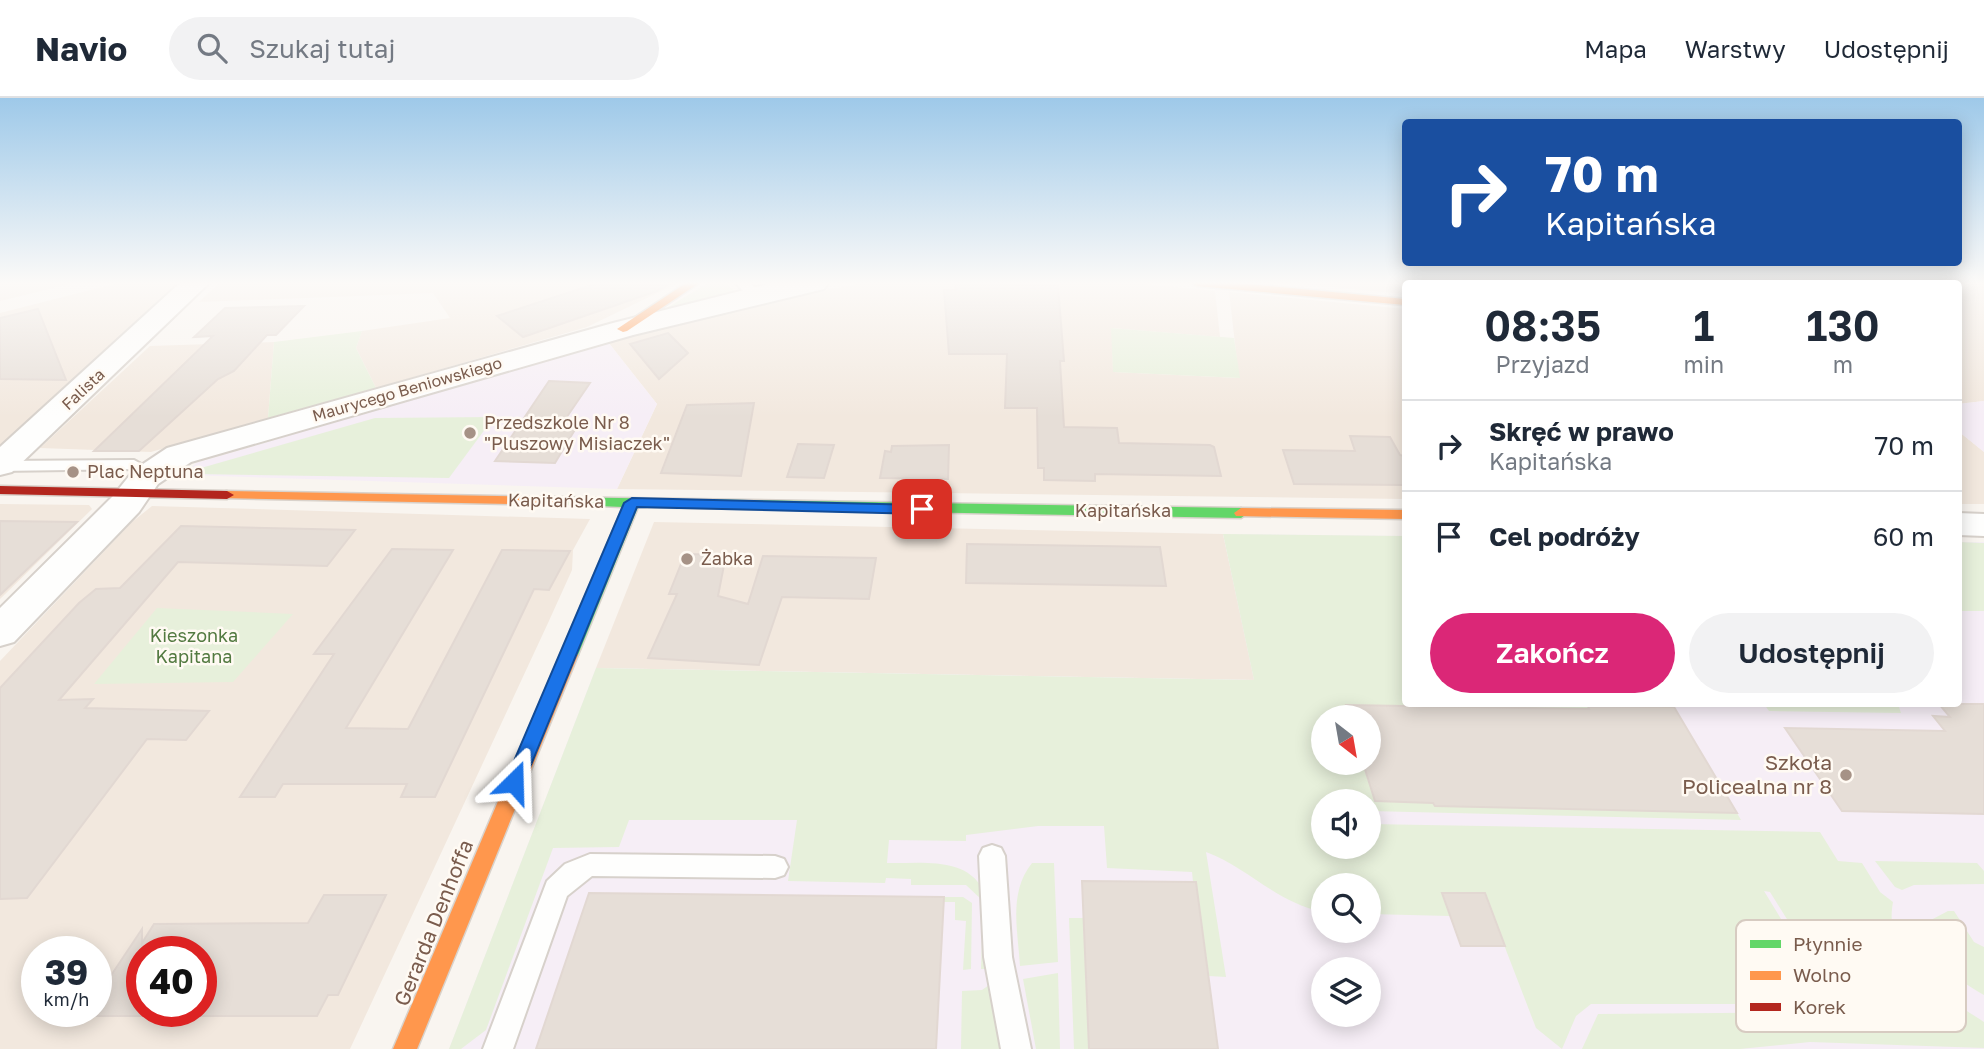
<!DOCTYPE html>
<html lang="pl">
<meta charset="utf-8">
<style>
:root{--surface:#fff;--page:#f2f2f3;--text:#1f2937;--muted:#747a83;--line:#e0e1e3;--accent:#db2777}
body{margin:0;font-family:"Golos Text",sans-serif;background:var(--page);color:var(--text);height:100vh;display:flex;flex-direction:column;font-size:26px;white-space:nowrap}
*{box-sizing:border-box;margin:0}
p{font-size:23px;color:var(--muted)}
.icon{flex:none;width:38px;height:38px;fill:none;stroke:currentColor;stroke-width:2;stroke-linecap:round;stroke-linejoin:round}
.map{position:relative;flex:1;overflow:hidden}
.drawer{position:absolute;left:1402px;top:182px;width:560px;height:427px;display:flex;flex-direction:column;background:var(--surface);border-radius:7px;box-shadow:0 4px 18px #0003}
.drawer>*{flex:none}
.guide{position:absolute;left:1402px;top:21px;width:560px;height:147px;border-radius:7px;box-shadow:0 4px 18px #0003;background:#1a4fa0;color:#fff;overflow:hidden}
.needle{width:46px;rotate:149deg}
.tools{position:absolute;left:1311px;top:607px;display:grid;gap:14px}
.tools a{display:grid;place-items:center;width:70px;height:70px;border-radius:50%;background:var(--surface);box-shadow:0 4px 18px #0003;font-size:35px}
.speed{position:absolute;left:21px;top:838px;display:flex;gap:14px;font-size:35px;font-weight:700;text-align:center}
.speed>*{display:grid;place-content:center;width:91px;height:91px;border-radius:50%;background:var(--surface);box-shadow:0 4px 18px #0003;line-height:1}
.speed small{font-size:18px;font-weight:400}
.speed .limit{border:10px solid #d22;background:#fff;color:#111}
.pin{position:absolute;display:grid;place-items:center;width:60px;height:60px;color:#fff;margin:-30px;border-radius:14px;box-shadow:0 4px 10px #0006}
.me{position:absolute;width:77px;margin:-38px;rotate:22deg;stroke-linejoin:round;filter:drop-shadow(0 0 5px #0008)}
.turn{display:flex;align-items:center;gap:24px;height:147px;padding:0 28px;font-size:32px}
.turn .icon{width:91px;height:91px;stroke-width:2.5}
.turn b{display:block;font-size:49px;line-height:60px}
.eta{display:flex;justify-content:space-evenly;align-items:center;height:119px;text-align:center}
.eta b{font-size:42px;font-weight:600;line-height:49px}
.primary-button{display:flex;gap:14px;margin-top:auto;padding:14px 28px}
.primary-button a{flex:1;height:80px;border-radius:42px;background:var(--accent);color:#fff;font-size:28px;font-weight:600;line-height:80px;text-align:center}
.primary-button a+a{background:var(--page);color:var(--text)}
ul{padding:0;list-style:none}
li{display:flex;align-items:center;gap:21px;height:91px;padding:0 28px;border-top:2px solid var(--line)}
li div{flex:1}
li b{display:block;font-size:26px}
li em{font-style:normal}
header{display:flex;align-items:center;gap:42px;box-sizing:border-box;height:98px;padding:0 35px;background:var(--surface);border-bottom:2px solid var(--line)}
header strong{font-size:33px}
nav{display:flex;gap:38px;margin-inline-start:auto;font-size:24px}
.search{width:490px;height:63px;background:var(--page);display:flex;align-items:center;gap:18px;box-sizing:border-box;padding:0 24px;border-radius:38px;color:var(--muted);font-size:26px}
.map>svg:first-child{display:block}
</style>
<header>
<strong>Navio</strong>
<div class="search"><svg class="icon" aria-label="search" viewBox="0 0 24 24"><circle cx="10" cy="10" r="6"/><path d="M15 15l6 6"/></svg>Szukaj tutaj</div>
<nav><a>Mapa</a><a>Warstwy</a><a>Udostępnij</a></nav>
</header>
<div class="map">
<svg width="1984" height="951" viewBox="0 0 1984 951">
<rect width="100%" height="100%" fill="#f9f5f0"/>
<g fill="#f2e8de" fill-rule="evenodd">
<polygon points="0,185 74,185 0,203"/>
<polygon points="118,185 185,185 0,350 0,215"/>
<polygon points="219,185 678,185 587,229 376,290 356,250 362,233 450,220 433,195 199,204"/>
<polygon points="863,185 1135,185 1215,193 1220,239 1112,230 1113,274 1239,280 1229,194 1405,211 1405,401 617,391 657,306 608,244 725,211"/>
<polygon points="1289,185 1869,185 1405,186 1405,196"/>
<polygon points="1984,185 1984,303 1958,306 1958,186 1936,186"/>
<polygon points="274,244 268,320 151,354 40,350 150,248"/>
<polygon points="1958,333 1984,354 1984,406 1958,406"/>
<polygon points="0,406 89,407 92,411 0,501"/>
<path d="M152,408L590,421L573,452L572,472L548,525L350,951H0V563L132,424ZM37,854H96V914H37ZM142,854H201V914H142Z"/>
<polygon points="654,424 1223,436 1255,582 596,570"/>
</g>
<g fill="#f6eef6" fill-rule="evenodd">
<polygon points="608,244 657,306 617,391 184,377 196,365"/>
<polygon points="1984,303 1984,354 1958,333 1958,306"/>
<path d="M1223,436L1405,438V606H1958V444H1984V951H449L596,570L1254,582ZM1323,620H1368V665H1323ZM1323,704H1368V749H1323ZM1323,788H1368V833H1323ZM1323,872H1368V917H1323Z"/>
</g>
<g fill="#e7f0db">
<polygon points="708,185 725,185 735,193 731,197 670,213 665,211"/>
<polygon points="1111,230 1234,240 1240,280 1113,274"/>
<polygon points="362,233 356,250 376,290 268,320 274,244"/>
<polygon points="494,319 449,380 193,376 201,370 375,320"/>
<path d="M1223,436L1405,438V606H1668L1674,609L1589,608V611L1347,607L1350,619L1323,620V665H1363L1375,703L1433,705L1435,708L1737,715L1741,722L1369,713L1368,704H1323V749H1368L1369,726L1820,734L1838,763L1862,765L1880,794L1893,804C1882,864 1940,895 1984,924V950L1810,944L1740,951H1582L1598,916L1845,914L1770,794L1764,793L1833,906H1591L1576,918L1562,951L1536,930L1484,795H1442L1450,818L1369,816L1368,788H1323V814C1275,804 1249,770 1206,754L1226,879L1209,878L1196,785L1193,784L1192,774L1107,770L1104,728H1038L966,737V743L889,742L887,765C920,766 966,758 983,792L991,871H981L983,803L966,787H911V781L886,780L885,785L788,783L797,722H629L619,749L553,750L486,932L461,951H449L596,570L1254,582Z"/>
<polygon points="1958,444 1984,445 1984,513 1958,513"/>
<polygon points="157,510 293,516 233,584 94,586"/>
<polygon points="1764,606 1898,606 1901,615 1769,613"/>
<polygon points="1875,763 1977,765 1984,773 1984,786 1914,787 1902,792 1895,789"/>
<path d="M1032,765H1054L1058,864L1020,868C1018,833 1008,795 1032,765Z"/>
<polygon points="944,799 963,799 972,805 971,871 963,872 966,823 955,822 955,804 944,804"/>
<path d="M1948,813H1954L1974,844L1984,849V897C1954,879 1924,862 1929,823Z"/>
<polygon points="1069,820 1083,820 1089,951 1074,951"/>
<polygon points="1058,875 1060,951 1036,951 1023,881"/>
<polygon points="992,885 1002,951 961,951 962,893 982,892"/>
</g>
<g fill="#e6ded7" stroke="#e2d8d2" stroke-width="2">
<polygon points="598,185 667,187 657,193 523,239 497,218"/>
<polygon points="955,185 1058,188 1064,263 1060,263 1064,329 1117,330 1119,345 1210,347 1214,349 1221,378 1095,376 1095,383 1044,382 1044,370 1038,370 1037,310 1005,310 1007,256 949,256 944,192 956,192"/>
<polygon points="304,208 276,237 267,237 234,273 218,281 139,353 94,353 213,238 194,239 225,210"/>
<polygon points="38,211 66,282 0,281 0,220"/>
<polygon points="668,235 688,255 659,281 630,246"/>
<polygon points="549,283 590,285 560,329 576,330 555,365 495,363"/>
<polygon points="754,305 741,378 661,375 687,307"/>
<polygon points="1350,338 1390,339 1400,357 1405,358 1405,387 1294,386 1283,352 1355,353"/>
<polygon points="798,346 834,347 824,380 787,379"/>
<polygon points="949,347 948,381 880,380 885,353 891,354 892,348"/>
<polygon points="0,423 77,424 0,497"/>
<polygon points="181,428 355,432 327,468 178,464 59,602 93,601 85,610 209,613 186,642 147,641 27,800 0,801 0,590 79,505 96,491 120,490"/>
<polygon points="967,446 1160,449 1166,488 966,485"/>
<polygon points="392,451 453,452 346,630 408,631 502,452 570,453 549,492 534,491 435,699 401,699 407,686 283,686 275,699 240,699 334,556 314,556"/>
<polygon points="685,456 726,457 718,498 748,506 763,458 876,460 869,501 782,499 759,567 648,560 677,496 669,496"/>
<polygon points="1939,606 1984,606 1984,716 1842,713 1785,630 1945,633 1933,618 1950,619"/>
<polygon points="1346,607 1589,611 1588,608 1674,609 1737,715 1435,708 1433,705 1375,703 1363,665 1368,665 1368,620 1350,620"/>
<polygon points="1082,783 1196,784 1218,951 1089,951"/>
<polygon points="589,795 944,799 936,951 536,951"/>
<polygon points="1442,795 1485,795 1505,848 1461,848"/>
<polygon points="324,797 386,797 338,897 328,897 317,918 201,918 201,854 142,854 142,918 84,918 87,914 96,914 96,900 142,831 142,845 154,826 308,825"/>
</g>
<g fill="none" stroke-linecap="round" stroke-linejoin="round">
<defs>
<g id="lane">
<polygon points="736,185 750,185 761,197 749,200"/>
<polygon points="134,362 143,367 140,371 0,373 0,363"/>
<polygon points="992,747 1001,750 1005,758 1012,859 1031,951 1001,951 984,859 979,758 983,750"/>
<polygon points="590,756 775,758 784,761 788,769 784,777 775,780 592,778 567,798 513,951 483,951 547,783 565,766"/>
</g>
<g id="street">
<polygon points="180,185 209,185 12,374 0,377 0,349"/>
<polygon points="772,185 828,185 824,191 633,237 191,364 158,386 139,414 14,544 0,548 0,510 113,398 134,372 167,350 613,225"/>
<polygon points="1916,185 1916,186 1890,186 1890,185"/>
<polygon points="1958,415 1984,416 1984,438 1958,437"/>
</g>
<polygon id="fast" points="554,399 1241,410 1248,415 1241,420 638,409 578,557 575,561 563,561 560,557 623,409 549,406 547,403"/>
<g id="slow">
<polygon points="686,185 699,185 627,233 623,234 617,231"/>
<polygon points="1192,185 1238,185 1405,201 1405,207 1197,188"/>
<polygon points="227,393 554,399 561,403 554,407 222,400 220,397 222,394"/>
<polygon points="1241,410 1405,412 1405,421 1236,418 1234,415"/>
<polygon points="569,551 575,553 578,557 417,951 393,951 560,557 563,553"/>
</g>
<polygon id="jam" points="0,388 227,393 234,397 227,401 0,396"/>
</defs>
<use href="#lane" stroke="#d7d1cb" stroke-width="4"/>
<use href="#street" stroke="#d7d1cb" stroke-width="4"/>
<use href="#fast" stroke="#d9d2cb" stroke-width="3"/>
<use href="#slow" stroke="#d9d2cb" stroke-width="3"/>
<use href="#jam" stroke="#d9d2cb" stroke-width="3"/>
<use href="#lane" fill="#fefefd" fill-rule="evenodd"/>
<use href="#street" fill="#fefefd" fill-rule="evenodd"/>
<use href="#fast" fill="#63d668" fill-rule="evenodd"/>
<use href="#slow" fill="#ff974d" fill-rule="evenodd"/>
<use href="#jam" fill="#b3261e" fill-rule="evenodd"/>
</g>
<linearGradient id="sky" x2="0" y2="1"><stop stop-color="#9ec9e9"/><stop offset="0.58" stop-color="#fcfaf8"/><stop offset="1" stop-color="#fcfaf8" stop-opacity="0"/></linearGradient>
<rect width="1984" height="319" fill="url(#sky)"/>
<polygon fill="#1a73e8" stroke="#114b97" stroke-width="2" points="632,400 922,407 930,411 922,416 637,409 524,684 521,689 508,689 505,684 624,405"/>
<g fill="#a69286" stroke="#fffaf3" stroke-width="2.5">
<circle cx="470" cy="335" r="7"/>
<circle cx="73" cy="374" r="7"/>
<circle cx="687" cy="461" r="7"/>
<circle cx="1846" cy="677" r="7"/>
</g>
<g text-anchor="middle" stroke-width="5" stroke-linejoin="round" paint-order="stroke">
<g font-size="16" fill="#7a5c4d" stroke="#fffaf3">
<text transform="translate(83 291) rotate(-43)" y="6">Falista</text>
<text transform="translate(407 291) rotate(-16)" y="6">Maurycego Beniowskiego</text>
</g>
<g font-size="18" fill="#7a5c4d" stroke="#fffaf3" text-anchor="start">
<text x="484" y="331">Przedszkole Nr 8<tspan x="484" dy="21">"Pluszowy Misiaczek"</tspan></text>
<text x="87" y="380">Plac Neptuna</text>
<text x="701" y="467">Żabka</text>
</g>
<g font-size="18" fill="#7a5c4d" stroke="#fffaf3">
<text transform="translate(556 403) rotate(1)" y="6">Kapitańska</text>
<text x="1123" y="419">Kapitańska</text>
</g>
<g font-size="18" fill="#537a41" stroke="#fffaf3">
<text x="194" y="544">Kieszonka<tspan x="194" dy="21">Kapitana</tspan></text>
</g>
<g font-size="21" fill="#7a5c4d" stroke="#fffaf3" text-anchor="end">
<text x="1832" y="672">Szkoła<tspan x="1832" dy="24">Policealna nr 8</tspan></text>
</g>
<g font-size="21" fill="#7a5c4d" stroke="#fffaf3">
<text transform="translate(434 825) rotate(-68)" y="7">Gerarda Denhoffa</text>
</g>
</g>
<rect x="1736" y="822" width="230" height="112" rx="10" fill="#fffaf3" stroke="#d7cbc1" stroke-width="2"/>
<rect x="1750" y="842" width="31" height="8" fill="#63d668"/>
<rect x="1750" y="873" width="31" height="9" fill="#ff974d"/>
<rect x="1750" y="905" width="31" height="8" fill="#b3261e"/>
<g font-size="19" fill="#7a5c4d">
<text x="1793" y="853">Płynnie</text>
<text x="1793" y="884">Wolno</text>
<text x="1793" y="916">Korek</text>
</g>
</svg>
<div class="tools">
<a><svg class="needle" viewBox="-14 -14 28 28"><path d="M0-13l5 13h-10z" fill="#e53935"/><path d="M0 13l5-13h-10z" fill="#747a83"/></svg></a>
<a><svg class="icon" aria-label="sound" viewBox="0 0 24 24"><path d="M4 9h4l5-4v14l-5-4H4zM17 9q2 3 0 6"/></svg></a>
<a><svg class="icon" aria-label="search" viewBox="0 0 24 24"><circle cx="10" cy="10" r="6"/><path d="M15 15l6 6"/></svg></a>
<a><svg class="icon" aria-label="layers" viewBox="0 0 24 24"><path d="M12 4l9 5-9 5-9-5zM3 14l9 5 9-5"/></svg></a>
</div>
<div class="speed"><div>39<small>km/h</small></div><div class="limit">40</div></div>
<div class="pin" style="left:922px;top:411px;background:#d93025"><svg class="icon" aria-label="arrive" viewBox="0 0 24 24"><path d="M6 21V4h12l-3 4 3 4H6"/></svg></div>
<svg class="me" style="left:514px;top:684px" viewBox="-20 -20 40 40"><path d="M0-17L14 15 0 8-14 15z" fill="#1a73e8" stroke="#fff" stroke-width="4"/></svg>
<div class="guide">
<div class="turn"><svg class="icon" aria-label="right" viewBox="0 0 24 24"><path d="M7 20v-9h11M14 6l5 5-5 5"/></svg><div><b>70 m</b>Kapitańska</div></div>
</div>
<section class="drawer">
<div class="eta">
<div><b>08:35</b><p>Przyjazd</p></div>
<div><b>1</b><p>min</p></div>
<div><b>130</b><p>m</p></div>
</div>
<ul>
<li><svg class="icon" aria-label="right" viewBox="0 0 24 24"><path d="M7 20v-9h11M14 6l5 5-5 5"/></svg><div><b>Skręć w prawo</b><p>Kapitańska</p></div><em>70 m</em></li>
<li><svg class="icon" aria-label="arrive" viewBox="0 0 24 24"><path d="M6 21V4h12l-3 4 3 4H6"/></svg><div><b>Cel podróży</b></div><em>60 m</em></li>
</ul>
<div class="primary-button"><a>Zakończ</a><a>Udostępnij</a></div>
</section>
</div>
